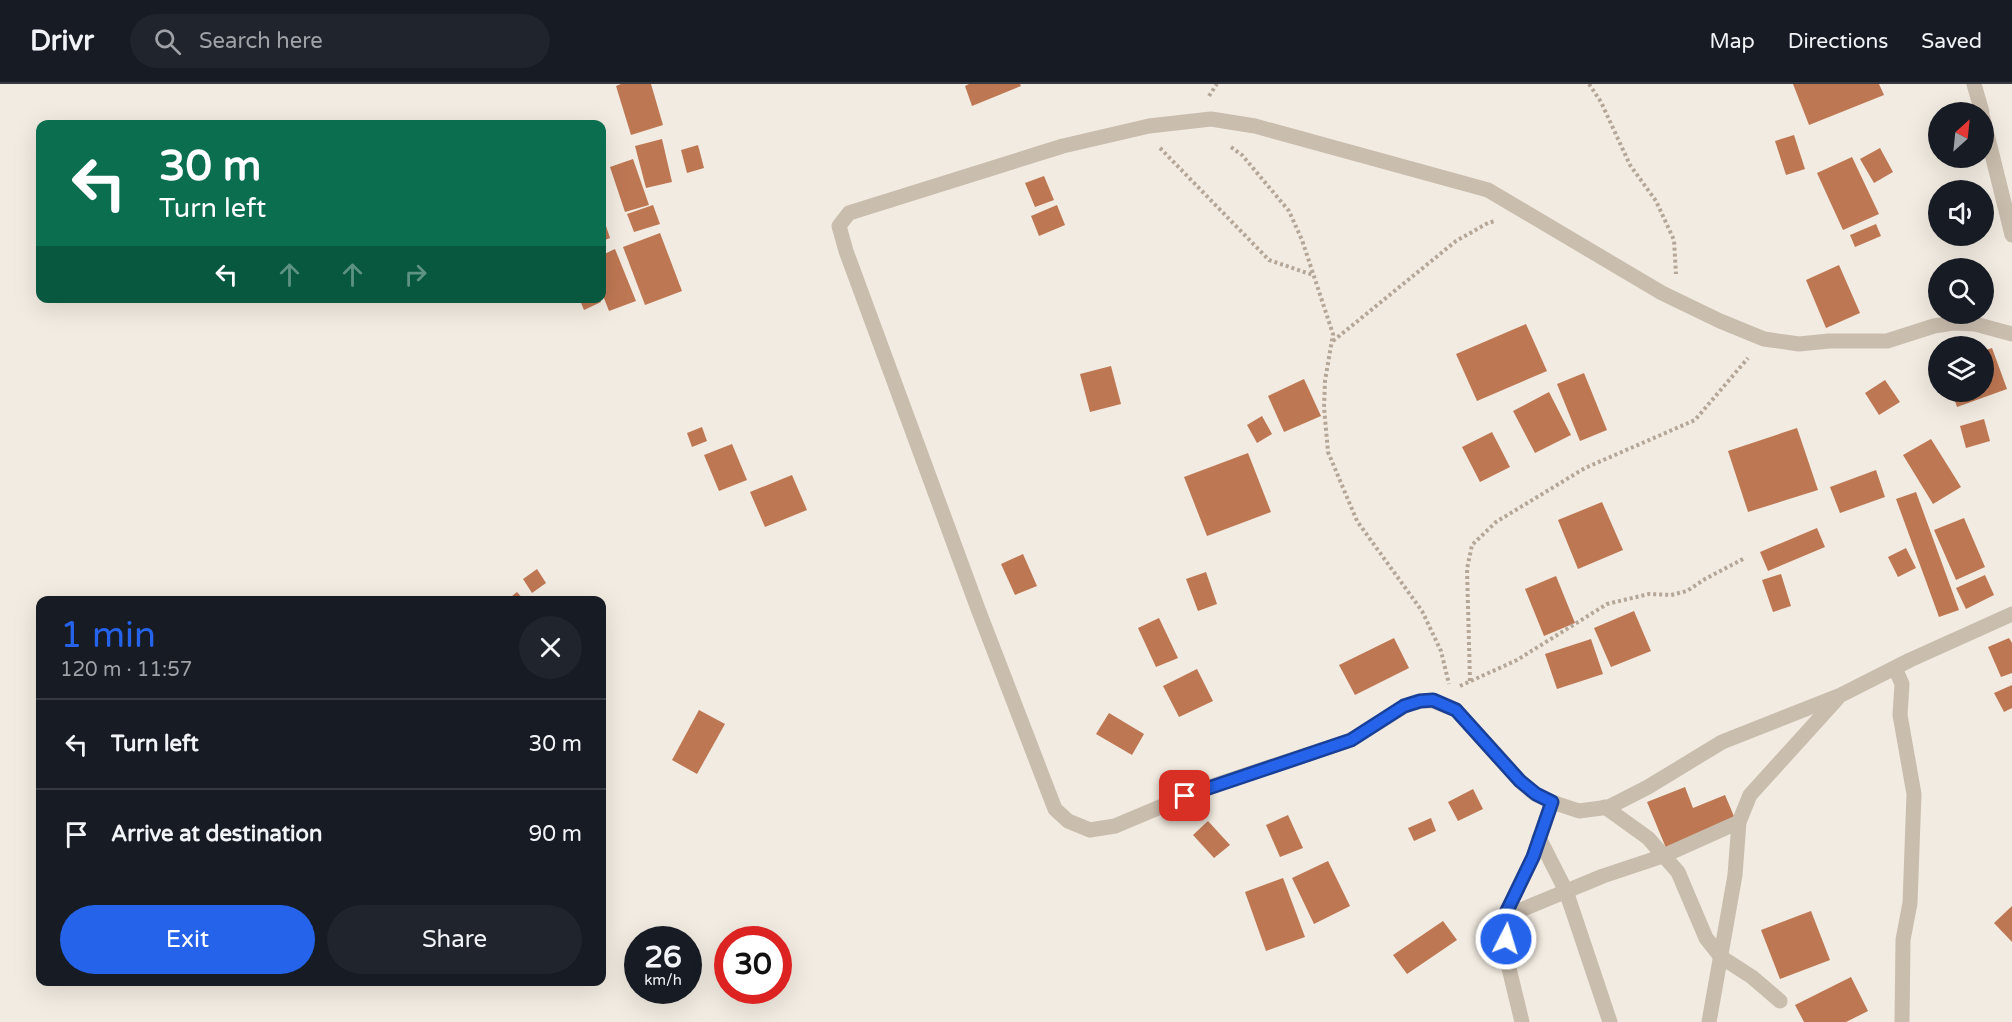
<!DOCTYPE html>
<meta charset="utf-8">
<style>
:root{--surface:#171b24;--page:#20242c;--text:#f1f3f6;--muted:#9ea1a6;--line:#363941;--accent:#2563eb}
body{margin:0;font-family:"Varela Round",sans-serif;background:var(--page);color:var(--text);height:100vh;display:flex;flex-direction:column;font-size:22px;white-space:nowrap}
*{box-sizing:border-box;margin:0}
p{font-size:20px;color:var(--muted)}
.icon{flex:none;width:33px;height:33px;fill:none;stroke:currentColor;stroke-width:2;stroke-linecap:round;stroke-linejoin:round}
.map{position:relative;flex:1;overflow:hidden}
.drawer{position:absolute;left:36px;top:512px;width:570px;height:390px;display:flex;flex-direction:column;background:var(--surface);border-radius:12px;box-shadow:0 6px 24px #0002}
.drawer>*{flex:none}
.guide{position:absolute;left:36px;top:36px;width:570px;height:183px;border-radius:12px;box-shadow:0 6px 24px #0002;background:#0b6e4f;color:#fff;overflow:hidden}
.needle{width:39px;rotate:27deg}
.controls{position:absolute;left:1928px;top:18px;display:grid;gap:12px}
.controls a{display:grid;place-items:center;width:66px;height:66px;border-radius:50%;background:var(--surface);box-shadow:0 6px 24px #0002;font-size:30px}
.speed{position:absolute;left:624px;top:842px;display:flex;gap:12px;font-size:30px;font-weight:700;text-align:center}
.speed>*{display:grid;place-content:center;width:78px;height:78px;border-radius:50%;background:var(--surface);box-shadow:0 6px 24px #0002;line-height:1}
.speed small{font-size:15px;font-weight:400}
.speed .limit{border:9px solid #d22;background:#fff;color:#111}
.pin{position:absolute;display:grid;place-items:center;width:51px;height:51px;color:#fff;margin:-26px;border-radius:12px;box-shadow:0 3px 9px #0006}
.me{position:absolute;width:66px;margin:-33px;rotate:5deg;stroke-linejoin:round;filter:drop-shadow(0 0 4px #0008)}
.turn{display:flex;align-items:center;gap:21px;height:126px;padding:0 24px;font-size:27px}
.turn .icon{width:78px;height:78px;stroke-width:2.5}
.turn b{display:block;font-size:42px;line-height:51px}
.lanes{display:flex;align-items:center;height:57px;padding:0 24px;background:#0003;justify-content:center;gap:30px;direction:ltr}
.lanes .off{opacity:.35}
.round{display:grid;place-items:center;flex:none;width:63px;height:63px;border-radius:32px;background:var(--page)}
.headline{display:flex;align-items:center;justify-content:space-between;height:102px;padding:0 24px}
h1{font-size:36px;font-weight:600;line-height:45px;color:var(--accent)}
.action{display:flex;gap:12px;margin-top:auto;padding:12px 24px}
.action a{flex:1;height:69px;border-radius:36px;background:var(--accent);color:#fff;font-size:24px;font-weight:600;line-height:69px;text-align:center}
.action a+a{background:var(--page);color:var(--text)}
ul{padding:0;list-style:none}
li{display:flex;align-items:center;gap:18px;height:90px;padding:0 24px;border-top:2px solid var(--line)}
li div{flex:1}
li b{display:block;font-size:22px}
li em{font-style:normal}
header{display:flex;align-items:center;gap:36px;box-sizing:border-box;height:84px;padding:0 30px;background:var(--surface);border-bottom:2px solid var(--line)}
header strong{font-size:28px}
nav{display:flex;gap:33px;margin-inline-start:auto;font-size:21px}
.search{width:420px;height:54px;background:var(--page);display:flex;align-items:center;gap:15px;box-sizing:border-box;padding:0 21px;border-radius:33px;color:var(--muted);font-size:22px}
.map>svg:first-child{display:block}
</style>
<header>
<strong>Drivr</strong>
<div class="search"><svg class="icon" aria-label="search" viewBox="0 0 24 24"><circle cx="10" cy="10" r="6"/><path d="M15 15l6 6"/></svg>Search here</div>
<nav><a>Map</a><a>Directions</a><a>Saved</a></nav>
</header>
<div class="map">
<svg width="2012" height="938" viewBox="0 0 2012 938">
<rect width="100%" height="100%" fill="#f2ebe1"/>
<g fill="#be7753">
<polygon points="621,0 651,0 663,41 631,51 616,2"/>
<polygon points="969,0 1020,0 1021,2 972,22 965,2"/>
<polygon points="1793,0 1879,0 1884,11 1809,41"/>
<polygon points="1794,51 1805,85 1786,91 1775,57"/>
<polygon points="662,55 672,98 646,104 635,62"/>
<polygon points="698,61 704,84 687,89 681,66"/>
<polygon points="1880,64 1893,88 1874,99 1860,75"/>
<polygon points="1852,73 1879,130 1843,146 1817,89"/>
<polygon points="633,75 649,121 625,128 610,83"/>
<polygon points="1044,92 1054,116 1035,123 1025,99"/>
<polygon points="653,121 660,140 634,148 627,130"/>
<polygon points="1057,121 1065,141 1039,152 1031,132"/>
<polygon points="604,136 610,154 602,157 602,137"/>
<polygon points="1876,140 1881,152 1855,163 1850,151"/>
<polygon points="660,149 682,207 645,221 623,163"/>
<polygon points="615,165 636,217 609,227 602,209 602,171"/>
<polygon points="1839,181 1860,229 1826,244 1806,196"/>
<polygon points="579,214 599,214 601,218 584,226"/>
<polygon points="1526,240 1547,287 1477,317 1456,270"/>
<polygon points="1992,264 2007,305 1957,323 1952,308 1983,308 1983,267"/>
<polygon points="1111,282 1121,320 1090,328 1080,290"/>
<polygon points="1584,289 1607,346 1580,357 1557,300"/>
<polygon points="1304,295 1321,332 1284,348 1268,312"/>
<polygon points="1885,296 1900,318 1879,331 1865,309"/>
<polygon points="1549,308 1571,351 1535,369 1513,327"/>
<polygon points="1262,332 1272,350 1257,359 1247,341"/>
<polygon points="1984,335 1990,357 1966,364 1960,342"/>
<polygon points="702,343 707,357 692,363 687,349"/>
<polygon points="1797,344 1818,406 1748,428 1728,367"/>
<polygon points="1492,348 1510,383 1480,398 1462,363"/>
<polygon points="1931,355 1961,403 1933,420 1903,371"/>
<polygon points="732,360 747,396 719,407 704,371"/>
<polygon points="1248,369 1271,428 1207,452 1184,393"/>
<polygon points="1876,386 1885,413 1840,429 1830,403"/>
<polygon points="792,391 807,426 765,443 750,408"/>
<polygon points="1916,408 1959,526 1939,533 1896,415"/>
<polygon points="1602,418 1623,466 1578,485 1558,436"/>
<polygon points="1964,434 1985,483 1956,496 1934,446"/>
<polygon points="1817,444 1825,463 1768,487 1760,468"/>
<polygon points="1906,464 1916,484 1898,493 1888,473"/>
<polygon points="1023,470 1037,502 1015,511 1001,480"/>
<polygon points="537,485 546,499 532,509 523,495"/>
<polygon points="1206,488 1217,520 1198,527 1186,495"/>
<polygon points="1781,490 1791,522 1773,528 1762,496"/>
<polygon points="1985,491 1994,511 1966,525 1956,504"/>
<polygon points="1556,492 1575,539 1544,552 1525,505"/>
<polygon points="517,508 524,516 507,516"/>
<polygon points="1634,527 1651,567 1611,583 1594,544"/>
<polygon points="1159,534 1178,574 1156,583 1138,544"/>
<polygon points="1394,554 1409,584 1355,611 1339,581"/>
<polygon points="2009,554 2012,559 2012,589 2001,593 1988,563"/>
<polygon points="1591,555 1603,590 1557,605 1545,570"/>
<polygon points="1197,585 1213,617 1179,633 1163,602"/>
<polygon points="2012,601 2012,624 2004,628 1994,609"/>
<polygon points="699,626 725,640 697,690 672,676"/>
<polygon points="1109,629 1144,650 1132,671 1096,650"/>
<polygon points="1685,703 1693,724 1725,711 1736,737 1666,764 1647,718"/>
<polygon points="1473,705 1483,725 1458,737 1448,718"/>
<polygon points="1288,731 1303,764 1280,773 1266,741"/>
<polygon points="1431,734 1436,747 1414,757 1408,744"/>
<polygon points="1208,737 1230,761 1214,774 1193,751"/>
<polygon points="1328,777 1350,822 1314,840 1292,794"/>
<polygon points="1283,794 1305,853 1266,867 1245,808"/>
<polygon points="2012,822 2012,858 1994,839"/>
<polygon points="1811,827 1830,876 1780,895 1761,846"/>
<polygon points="1443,837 1457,856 1407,890 1393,871"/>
<polygon points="1851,893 1868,927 1846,938 1804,938 1795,921"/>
</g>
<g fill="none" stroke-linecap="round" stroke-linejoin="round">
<g stroke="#b5a797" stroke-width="4" stroke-dasharray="3 3" stroke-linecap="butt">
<polyline points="1589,0 1601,18 1630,81 1656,117 1674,156 1676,190"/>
<polyline points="1209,12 1217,0"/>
<polyline points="1231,63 1242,71 1289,127 1302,156 1333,250 1325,297 1324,323 1328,368 1357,437 1422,527 1441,567 1449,600"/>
<polyline points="1160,64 1269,176 1313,191"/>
<polyline points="1333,257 1456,157 1488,139 1495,137"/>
<polyline points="1470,597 1467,485 1472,461 1496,438 1585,384 1695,336 1748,274"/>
<polyline points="1460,602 1517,576 1607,520 1649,510 1671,511 1687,507 1705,495 1745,474"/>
</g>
<g stroke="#c9bdad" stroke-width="15">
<polyline points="1974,0 1982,28"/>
<polyline points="1983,34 2012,151"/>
<polyline points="2012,250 1975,240 1953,239 1934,242 1887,257 1829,257 1799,260 1764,255 1720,237 1662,209 1488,106 1255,42 1211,35 1149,42 1063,62 849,129 839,142 846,167 978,525 1055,725 1068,737 1090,746 1115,742 1203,705 1351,656 1405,622 1420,617 1433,617 1456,626 1520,697 1535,710 1552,718 1579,727 1609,723 1648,703 1722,658 1841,611 1910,576 2012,530"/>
<polyline points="1895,584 1902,600 1900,631 1914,710 1910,819 1903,856 1902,938"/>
<polyline points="1605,723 1648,754 1678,788 1706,854 1721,873 1752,893 1780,917"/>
<polyline points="1539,754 1566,807 1610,938"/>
<polyline points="1504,833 1603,792 1663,772 1739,738"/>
<polyline points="1522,938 1507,876 1504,833 1533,773 1552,718"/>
<polyline points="1709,938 1735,791 1739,738 1750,711 1837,615"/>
</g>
</g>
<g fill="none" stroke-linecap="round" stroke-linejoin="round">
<defs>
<polyline id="route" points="1185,712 1351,656 1404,622 1420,617 1433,616 1456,626 1520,697 1536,710 1552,718 1533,773 1504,833 1506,855"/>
</defs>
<use href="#route" stroke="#184099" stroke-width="15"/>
<use href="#route" stroke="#2563eb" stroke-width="10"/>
</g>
</svg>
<div class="controls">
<a><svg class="needle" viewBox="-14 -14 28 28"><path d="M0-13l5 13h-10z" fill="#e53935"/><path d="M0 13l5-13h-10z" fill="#9ea1a6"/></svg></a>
<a><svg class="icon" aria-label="sound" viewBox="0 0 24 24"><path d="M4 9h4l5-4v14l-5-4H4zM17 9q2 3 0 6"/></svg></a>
<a><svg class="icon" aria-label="search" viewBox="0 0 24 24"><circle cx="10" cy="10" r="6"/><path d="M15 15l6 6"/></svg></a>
<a><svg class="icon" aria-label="layers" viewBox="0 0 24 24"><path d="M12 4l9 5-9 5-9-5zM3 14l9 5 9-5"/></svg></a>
</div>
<div class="speed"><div>26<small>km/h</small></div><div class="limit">30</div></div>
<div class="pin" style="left:1185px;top:712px;background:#d93025"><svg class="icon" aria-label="arrive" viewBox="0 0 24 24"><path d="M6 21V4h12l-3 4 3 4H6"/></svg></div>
<svg class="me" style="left:1506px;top:855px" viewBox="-20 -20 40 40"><circle r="17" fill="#2563eb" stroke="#fff" stroke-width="3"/><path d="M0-11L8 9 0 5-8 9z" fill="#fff"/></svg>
<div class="guide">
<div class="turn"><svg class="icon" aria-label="left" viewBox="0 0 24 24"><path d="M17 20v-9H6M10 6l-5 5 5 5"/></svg><div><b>30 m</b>Turn left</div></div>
<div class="lanes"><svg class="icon" aria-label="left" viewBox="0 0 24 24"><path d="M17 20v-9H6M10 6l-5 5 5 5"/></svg><svg class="icon off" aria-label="ahead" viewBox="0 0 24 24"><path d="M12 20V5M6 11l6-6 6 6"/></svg><svg class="icon off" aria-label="ahead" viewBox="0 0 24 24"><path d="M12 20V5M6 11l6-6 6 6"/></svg><svg class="icon off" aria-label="right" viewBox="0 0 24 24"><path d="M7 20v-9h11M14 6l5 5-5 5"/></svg></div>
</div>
<section class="drawer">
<div class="headline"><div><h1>1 min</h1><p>120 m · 11:57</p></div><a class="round"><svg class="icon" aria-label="close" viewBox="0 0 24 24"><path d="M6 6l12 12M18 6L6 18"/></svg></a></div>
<ul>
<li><svg class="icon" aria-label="left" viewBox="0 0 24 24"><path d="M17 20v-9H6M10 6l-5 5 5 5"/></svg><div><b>Turn left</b></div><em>30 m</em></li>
<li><svg class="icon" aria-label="arrive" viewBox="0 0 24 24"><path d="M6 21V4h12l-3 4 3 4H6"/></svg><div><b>Arrive at destination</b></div><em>90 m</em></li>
</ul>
<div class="action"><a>Exit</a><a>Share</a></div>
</section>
</div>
